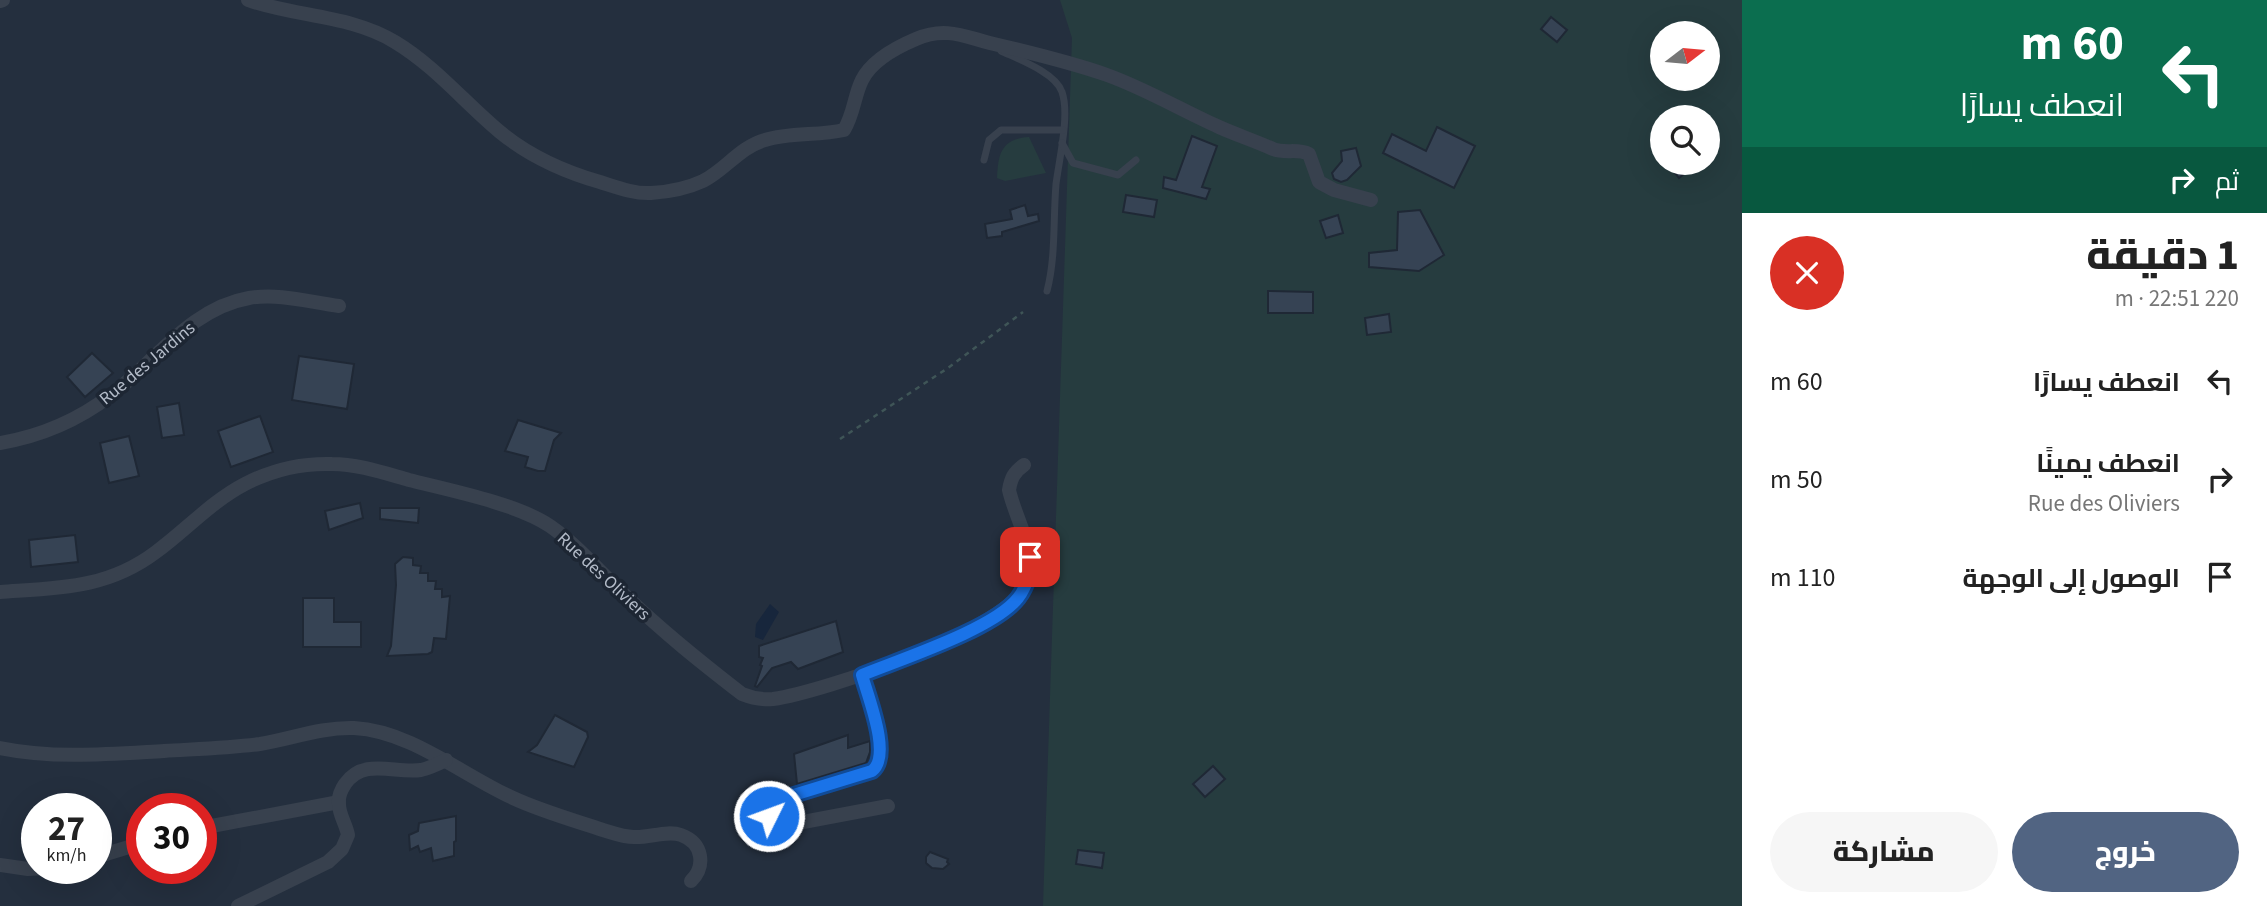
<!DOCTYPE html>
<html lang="ar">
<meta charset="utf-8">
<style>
:root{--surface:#fff;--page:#f6f6f6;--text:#222;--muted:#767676;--accent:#516482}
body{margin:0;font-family:"Source Sans 3",Cairo,sans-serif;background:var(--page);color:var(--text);direction:rtl;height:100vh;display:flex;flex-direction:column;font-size:26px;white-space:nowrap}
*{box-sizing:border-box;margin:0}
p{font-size:23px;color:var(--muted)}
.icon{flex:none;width:38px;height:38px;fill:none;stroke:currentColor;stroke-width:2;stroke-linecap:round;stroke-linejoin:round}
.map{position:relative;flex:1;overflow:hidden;direction:ltr}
.side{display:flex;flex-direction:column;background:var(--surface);width:525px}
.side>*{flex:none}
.guide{background:#0b6e4f;color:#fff;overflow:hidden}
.needle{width:46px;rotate:74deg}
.tools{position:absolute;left:1650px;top:21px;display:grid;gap:14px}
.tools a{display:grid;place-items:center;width:70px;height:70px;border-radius:50%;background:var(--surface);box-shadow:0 7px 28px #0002;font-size:35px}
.speed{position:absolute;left:21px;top:793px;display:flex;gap:14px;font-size:35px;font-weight:700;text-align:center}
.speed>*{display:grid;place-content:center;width:91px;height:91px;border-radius:50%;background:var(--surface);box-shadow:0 7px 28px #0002;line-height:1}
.speed small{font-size:18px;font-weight:400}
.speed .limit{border:10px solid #d22;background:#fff;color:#111}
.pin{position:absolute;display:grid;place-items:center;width:60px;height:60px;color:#fff;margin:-30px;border-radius:14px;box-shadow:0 4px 10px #0006}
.me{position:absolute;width:77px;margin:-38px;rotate:48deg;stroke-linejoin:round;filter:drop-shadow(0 0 5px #0008)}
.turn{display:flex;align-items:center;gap:24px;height:147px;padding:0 28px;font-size:32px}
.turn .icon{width:91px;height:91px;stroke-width:2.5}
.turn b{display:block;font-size:49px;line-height:60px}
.then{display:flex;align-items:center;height:66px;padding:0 28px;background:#0003;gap:14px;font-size:26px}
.round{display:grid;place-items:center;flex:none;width:74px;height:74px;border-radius:37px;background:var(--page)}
.overview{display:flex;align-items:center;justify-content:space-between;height:119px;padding:0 28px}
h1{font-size:42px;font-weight:800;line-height:52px}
.cta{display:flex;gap:14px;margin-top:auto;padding:14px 28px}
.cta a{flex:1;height:80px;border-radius:42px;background:var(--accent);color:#fff;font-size:28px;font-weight:800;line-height:80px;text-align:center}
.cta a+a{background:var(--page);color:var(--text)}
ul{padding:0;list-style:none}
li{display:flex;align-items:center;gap:21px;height:98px;padding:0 28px}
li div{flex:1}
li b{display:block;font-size:26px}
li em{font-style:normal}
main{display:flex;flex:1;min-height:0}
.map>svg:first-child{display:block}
</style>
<main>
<section class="side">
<div class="guide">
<div class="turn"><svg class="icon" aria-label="left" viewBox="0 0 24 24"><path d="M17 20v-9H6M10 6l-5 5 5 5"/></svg><div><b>60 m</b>انعطف يسارًا</div></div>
<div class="then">ثم<svg class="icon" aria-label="right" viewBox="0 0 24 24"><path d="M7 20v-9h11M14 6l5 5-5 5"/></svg></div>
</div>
<div class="overview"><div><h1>1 دقيقة</h1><p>220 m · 22:51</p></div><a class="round" style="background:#d93025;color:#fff"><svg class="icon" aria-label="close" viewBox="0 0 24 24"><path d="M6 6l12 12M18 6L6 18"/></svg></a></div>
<ul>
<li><svg class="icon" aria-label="left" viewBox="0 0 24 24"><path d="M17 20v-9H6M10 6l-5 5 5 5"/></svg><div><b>انعطف يسارًا</b></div><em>60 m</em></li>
<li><svg class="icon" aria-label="right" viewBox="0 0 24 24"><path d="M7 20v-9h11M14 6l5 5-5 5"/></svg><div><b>انعطف يمينًا</b><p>Rue des Oliviers</p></div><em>50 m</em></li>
<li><svg class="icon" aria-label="arrive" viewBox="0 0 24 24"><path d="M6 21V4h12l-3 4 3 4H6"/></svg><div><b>الوصول إلى الوجهة</b></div><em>110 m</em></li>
</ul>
<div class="cta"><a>خروج</a><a>مشاركة</a></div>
</section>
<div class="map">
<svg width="1742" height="906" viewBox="0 0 1742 906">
<rect width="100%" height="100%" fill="#242f3e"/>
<g fill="#263c3f" fill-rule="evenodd">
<path d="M1060,0H1742V906H1043L1072,38ZM1662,33H1708V79H1662ZM1662,117H1708V163H1662Z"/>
<path d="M1029,137L1046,173L1005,181L997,178C998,154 1001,139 1029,137Z"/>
</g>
<polygon fill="#17263c" points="770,604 779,612 763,640 755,637 756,624"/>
<g fill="#364354" stroke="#1f2835" stroke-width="2">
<polygon points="1551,17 1567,30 1557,42 1541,29"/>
<polygon points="1437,127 1475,146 1454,188 1383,153 1392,134 1426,151"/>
<polygon points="1192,136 1217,146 1202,187 1210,189 1206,199 1163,188 1164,177 1176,180"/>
<polygon points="1356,148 1361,166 1347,180 1341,182 1334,179 1332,173 1342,161 1341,151"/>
<polygon points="1667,163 1697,163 1679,178"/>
<polygon points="1126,195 1157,200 1154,217 1123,212"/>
<polygon points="1025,205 1028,216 1038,214 1039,221 1002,232 1002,236 987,238 985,224 1012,219 1010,210"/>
<polygon points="1420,210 1444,255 1419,271 1369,267 1369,253 1397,250 1398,212"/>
<polygon points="1338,215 1343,233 1326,238 1320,221"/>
<polygon points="1268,291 1313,292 1313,313 1268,313"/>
<polygon points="1389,314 1391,332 1367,335 1365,318"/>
<polygon points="92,353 113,373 85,397 67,377"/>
<polygon points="299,356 354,364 347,409 292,400"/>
<polygon points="179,403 184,435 162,438 157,407"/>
<polygon points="260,416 273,452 231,467 218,431"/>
<polygon points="518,420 561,433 554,440 545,471 538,471 525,467 528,457 505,451"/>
<polygon points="129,436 139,476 109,483 100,443"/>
<polygon points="360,503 363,518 329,530 325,511"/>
<polygon points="380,508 419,508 418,523 380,519"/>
<polygon points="75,535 78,562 31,567 29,540"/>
<polygon points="403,557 413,558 413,565 421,566 420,573 428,573 428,581 436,581 435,589 442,589 442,597 450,596 446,639 434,638 432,652 428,654 387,656 391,646 396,585 395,564"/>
<polygon points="303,598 334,598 334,622 361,622 361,647 303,647"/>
<polygon points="836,621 843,652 798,669 791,662 772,668 757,687 755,686 762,666 760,665 763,658 759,657 759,646"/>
<polygon points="555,715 587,732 588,737 574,767 528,752 537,745"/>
<polygon points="848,735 848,748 870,741 870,752 866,763 797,784 794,754"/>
<polygon points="1213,766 1225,779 1205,797 1193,784"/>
<polygon points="456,816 456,841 454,842 454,856 433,861 431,848 420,852 418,846 410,850 409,835 418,831 419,823"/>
<polygon points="1078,850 1104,853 1102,868 1076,864"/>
<polygon points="930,852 948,859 947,862 949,864 943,869 932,868 926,863 926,857"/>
</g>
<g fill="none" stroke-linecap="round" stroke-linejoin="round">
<polyline stroke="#3f5557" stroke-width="2.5" stroke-dasharray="5 5" stroke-linecap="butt" points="840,439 948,368 1023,312"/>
<g stroke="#38414e" stroke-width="7">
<path d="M1001,51C1018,59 1056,73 1062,92C1070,115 1059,160 1056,184C1053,220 1056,256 1047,291"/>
<polyline points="1062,143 1073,163 1118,175 1136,160"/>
<polyline points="984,160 989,140 1001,130 1063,130"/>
</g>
<g stroke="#38414e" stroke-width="14">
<path d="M248,0C296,17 351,15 395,42C435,66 465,103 500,132C528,155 565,172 600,182C616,187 634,194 651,193C668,192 688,188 703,181C725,170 740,147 765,140C790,132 818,136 844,130C854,114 854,96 862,80C872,60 897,47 916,39C946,26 965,37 994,44C1032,53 1070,62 1107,75C1146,89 1181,110 1219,127C1237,135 1255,141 1273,149C1286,154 1297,148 1309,154L1319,182L1334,190L1371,200"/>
<polyline points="0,1 3,0"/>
<path d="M0,443C42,436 77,421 111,395C155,362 191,308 249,298C279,293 309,302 339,306"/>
<path d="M0,592C58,588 107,589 156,552C186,530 212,501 245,484C272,470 301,463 332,464C358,464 384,473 409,480C449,490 518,504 550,526C579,546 602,575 628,598C664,633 702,663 742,694C752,698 762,700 773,699C823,692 1002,631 1024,588C1041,556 1016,522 1009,490C1011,478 1014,472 1024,465"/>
<path d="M862,675C868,697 892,756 872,771L774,801C766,812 769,821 782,826L888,806"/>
<path d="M0,748C54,759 110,754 164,751C196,749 228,748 260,744C291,739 321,727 354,728C411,731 462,775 513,798C541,811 573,820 603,830C613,833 623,837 634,837C649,838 667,830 681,835C703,843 706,866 691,881"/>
<polyline points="201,828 339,802"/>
<polyline points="96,857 142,843"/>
<polyline points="0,865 28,869 47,868"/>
<path d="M238,906L328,862L342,849L348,835C346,824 339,815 339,804C338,797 341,790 345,784C364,757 395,774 421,770C430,768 438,764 446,760"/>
</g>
</g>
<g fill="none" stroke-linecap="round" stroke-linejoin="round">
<defs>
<path id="route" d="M769,816V807L774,801L872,771C892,756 868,697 862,675C901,659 994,629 1018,598C1028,585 1030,572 1030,557"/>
</defs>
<use href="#route" stroke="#114b97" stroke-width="18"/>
<use href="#route" stroke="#1a73e8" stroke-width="12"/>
</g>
<g text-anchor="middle" stroke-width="7" stroke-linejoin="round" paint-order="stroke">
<g font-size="18" fill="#b4bcc9" stroke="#1d2633">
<text transform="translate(147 363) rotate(-40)" y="6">Rue des Jardins</text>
<text transform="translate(604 576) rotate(43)" y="6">Rue des Oliviers</text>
</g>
</g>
</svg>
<div class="tools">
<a><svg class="needle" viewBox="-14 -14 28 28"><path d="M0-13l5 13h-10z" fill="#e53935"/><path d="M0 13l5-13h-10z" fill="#767676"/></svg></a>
<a><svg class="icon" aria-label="search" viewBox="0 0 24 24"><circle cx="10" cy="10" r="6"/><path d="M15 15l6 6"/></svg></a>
</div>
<div class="speed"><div>27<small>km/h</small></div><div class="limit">30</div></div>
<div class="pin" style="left:1030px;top:557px;background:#d93025"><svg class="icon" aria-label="arrive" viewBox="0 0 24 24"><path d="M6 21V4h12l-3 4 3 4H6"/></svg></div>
<svg class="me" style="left:769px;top:816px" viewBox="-20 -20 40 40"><circle r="17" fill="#1a73e8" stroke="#fff" stroke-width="3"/><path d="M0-11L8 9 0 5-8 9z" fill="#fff"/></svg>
</div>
</main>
